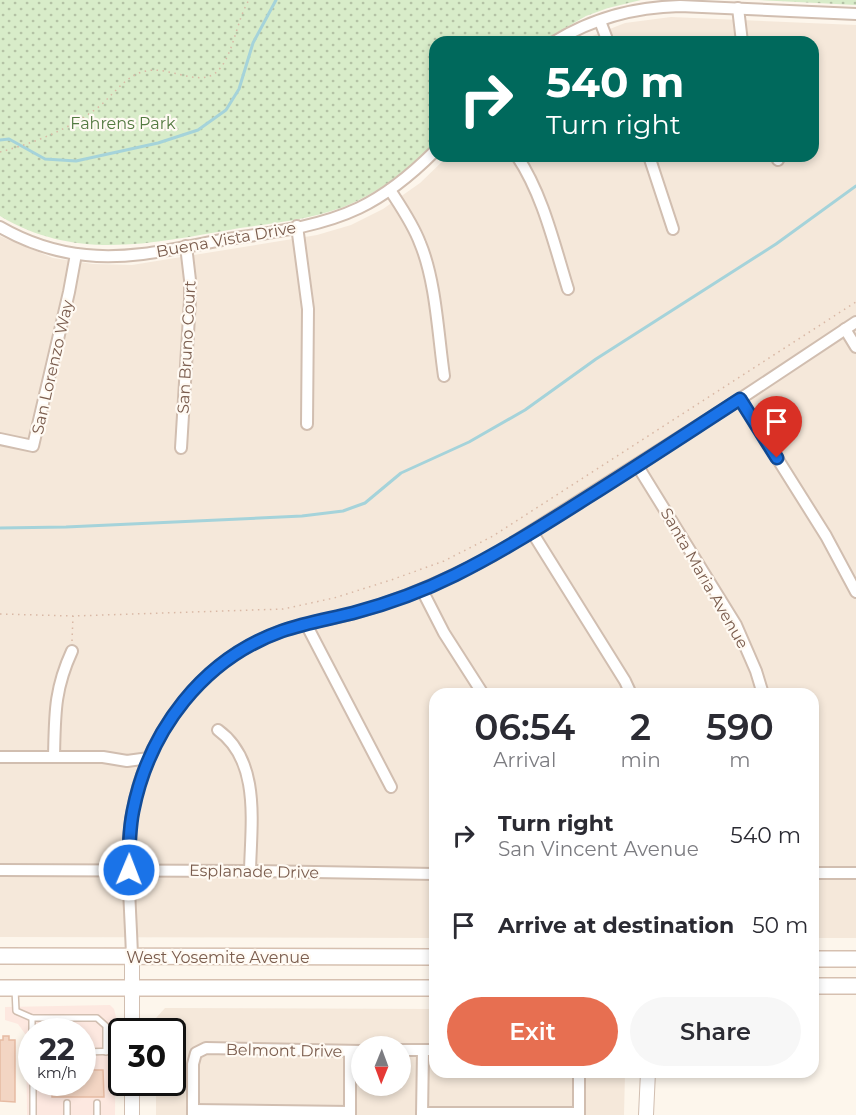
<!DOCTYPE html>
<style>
:root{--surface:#fff;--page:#f7f7f7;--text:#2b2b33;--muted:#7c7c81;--accent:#e76f51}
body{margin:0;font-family:Montserrat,sans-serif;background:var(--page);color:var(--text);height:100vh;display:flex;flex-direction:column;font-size:22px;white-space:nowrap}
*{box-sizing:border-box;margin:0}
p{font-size:20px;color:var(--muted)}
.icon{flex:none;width:33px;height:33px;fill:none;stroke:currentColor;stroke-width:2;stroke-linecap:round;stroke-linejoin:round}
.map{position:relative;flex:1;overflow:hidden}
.details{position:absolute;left:429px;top:688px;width:390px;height:390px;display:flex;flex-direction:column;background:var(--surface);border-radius:18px;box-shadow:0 3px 9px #0003}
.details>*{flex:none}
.banner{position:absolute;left:429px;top:36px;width:390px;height:126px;border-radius:18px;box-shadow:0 3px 9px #0003;background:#00695c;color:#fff;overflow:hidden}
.needle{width:39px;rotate:181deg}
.buttons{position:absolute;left:351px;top:1036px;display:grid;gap:12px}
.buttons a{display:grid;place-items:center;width:60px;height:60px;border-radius:50%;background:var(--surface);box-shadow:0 3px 9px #0003;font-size:30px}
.speed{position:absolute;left:18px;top:1018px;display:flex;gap:12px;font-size:30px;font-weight:700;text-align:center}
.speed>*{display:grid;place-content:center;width:78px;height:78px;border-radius:50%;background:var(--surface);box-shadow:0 3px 9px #0003;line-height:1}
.speed small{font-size:15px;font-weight:400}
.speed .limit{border:3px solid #111;border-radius:9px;background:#fff;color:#111}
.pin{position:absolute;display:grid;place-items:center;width:51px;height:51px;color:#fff;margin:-62px -26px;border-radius:50% 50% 50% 0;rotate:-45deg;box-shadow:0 0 6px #0007}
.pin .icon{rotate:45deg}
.me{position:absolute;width:66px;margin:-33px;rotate:1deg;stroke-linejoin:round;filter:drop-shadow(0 0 4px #0008)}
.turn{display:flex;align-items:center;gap:21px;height:126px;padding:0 18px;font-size:27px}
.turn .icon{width:78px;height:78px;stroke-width:2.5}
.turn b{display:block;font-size:42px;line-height:51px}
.eta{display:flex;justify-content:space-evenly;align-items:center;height:102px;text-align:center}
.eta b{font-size:36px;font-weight:600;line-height:42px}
.cta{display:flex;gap:12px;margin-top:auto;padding:12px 18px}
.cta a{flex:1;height:69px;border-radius:36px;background:var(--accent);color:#fff;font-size:24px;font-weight:600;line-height:69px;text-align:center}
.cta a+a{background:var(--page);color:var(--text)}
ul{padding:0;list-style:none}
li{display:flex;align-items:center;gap:18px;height:90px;padding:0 18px}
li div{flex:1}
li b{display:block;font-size:22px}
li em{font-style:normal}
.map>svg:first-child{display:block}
</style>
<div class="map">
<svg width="856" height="1115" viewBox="0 0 856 1115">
<defs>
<pattern id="park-dots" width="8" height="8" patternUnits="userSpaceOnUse" patternTransform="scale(1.5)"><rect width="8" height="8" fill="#d8ecc9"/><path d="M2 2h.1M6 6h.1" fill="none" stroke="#b4c2a5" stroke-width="1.8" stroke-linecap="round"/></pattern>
</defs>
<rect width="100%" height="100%" fill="#fdf6ec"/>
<g fill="#f5e8da" fill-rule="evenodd">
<polygon points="671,17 856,25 856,938 813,938 813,694 435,694 435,938 0,937 0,236 53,258 93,264 132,265 317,235 351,225 383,209 420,183 448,156 813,156 813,42 577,42 625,23"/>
<path d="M165,1008L435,1009V1072L625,1073L624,1115H156V1083H172V1032H156V1018ZM362,1047H400V1086H362Z"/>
</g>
<path fill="#fde8e0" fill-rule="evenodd" d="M110,1005L114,1009L116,1017L115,1115H27L26,1035L18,1024L5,1020V1007ZM32,1032H82V1083H32Z"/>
<g fill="url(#park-dots)">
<path d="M0,0H641L608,8L586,16L541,42H435V142C411,166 387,187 355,202C319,219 279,222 240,228C157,242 78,263 0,216Z"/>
<polygon points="758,0 856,0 856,5"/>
</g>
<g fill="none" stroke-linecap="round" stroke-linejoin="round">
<g stroke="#a5d3da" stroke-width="3">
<polyline points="0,140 9,139 45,159 76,161 158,143 198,130 226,110 239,89 253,43 276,0"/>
<polyline points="0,528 66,527 302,516 343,511 365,503 401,473 469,442 525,410 596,359 776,244 856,186"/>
</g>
</g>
<g fill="#f3d5c3" stroke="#e6bba3" stroke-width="1.5">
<polygon points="3,1036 9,1036 9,1040 15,1040 15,1102 0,1101 0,1040 3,1040"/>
<polygon points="82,1070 103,1070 104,1097 52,1097 52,1083 82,1083"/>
</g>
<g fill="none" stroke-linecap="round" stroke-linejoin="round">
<defs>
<g id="service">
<polyline points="15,989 16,1011 32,1018 32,1032"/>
<polyline points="32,1018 97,1018 106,1026 106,1052"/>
<polyline points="82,1052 122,1051"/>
<polyline points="33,1083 33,1115"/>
<polyline points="67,1103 67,1115"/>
<polyline points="97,1115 97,1103"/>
</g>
<g id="minor">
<polyline points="738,8 742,42"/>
<polyline points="600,21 608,42"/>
<path d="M554,42C593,18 635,7 680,6L856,14"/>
<path d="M517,156C543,195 554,244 568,289"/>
<polyline points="649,156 673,229"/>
<polyline points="776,156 778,160"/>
<path d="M390,190C401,207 413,224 420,243C436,281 438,335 444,376"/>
<polyline points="297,226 308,309 307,424"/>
<path d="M0,227C26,242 56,252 86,255C131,260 178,248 222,240C267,233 317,228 359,208C388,194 412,174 435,151"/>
<polyline points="845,329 856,347"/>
<polyline points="740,399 826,536 856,592"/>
<polyline points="0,439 33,446 69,292 76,254"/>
<polyline points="181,448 190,300 190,280 186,246"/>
<polyline points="637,465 736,625 756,671 763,694"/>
<polyline points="532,532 625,681 631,694"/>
<polyline points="422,590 444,633 483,694"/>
<polyline points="306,624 391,787"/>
<path d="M218,730C261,761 251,824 250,871"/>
<polyline points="0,757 103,757 127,761 149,758"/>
<path d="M54,757C55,715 54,690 72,651"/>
<polyline points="0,870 250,871 435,874"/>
<polyline points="813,873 856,873"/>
<path d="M132,957C131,918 127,878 129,839C135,750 191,667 274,634C301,623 330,620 358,612C405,598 448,579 492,556L740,399L856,322"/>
<polyline points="400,1050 435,1050"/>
<polyline points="350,1051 350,1115"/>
<polyline points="193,1110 350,1112"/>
<polyline points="422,1113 579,1113"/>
<polyline points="193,1115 193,1064 196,1053 206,1048 362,1051"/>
<polyline points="422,1115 423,1050"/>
<polyline points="579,1115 579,1072"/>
</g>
<g id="tertiary">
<polyline points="132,1032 132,957"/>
<polyline points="132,1115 132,1083"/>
<polyline points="646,1115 648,1072"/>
</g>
<g id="secondary">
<polyline points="0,956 435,957"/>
<polyline points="813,959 856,959"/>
<polyline points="813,986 856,986"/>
<polyline points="0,988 435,988"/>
</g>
</defs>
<use href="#service" stroke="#d1beb0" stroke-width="8"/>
<use href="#minor" stroke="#d1beb0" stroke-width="14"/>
<use href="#tertiary" stroke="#d1beb0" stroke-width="16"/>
<use href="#secondary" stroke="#d6c0b0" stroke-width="18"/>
<g stroke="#d9b8a5" stroke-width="1.5" stroke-dasharray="1.5 4.5" stroke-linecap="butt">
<path d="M0,152C34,143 67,130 96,109C112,97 123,78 142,72C166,64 195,86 214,74C233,61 236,20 249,0"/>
<polyline points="0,614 73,616 283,609 334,598 391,580 444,561 493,536 856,302"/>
<polyline points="72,641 73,616"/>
</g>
<use href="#service" stroke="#fff" stroke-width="5"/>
<use href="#minor" stroke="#fff" stroke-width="10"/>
<use href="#tertiary" stroke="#fff" stroke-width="14"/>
<use href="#secondary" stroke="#fff" stroke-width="15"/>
</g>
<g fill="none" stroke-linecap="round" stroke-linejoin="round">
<defs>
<path id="route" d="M129,870C129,850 129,831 133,811C149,730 203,659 282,631C305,623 329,619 353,613C387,604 423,591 455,575C501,552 544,525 588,497C639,465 689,432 740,399L777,458"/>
</defs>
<use href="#route" stroke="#114b97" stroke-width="15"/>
<use href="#route" stroke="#1a73e8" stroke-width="10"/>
</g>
<g text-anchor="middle" stroke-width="4.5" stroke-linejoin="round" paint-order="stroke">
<g font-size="16" fill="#537a41" stroke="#fffaf3">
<text x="123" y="129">Fahrens Park</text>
</g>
<g font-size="16" fill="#7a5c4d" stroke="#fffaf3">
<text transform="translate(226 239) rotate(-10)" y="6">Buena Vista Drive</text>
<text transform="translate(186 347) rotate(-87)" y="6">San Bruno Court</text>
<text transform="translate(52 367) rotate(-77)" y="6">San Lorenzo Way</text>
<text transform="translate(705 578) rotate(60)" y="6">Santa Maria Avenue</text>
<text transform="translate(254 871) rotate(1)" y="6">Esplanade Drive</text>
<text x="218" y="963">West Yosemite Avenue</text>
<text transform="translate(284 1050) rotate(1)" y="6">Belmont Drive</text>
</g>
</g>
</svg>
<div class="buttons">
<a><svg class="needle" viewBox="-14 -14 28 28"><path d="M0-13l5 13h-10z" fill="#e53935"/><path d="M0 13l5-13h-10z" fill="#7c7c81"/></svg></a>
</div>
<div class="speed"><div>22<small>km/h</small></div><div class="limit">30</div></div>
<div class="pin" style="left:777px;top:458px;background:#d93025"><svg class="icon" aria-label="arrive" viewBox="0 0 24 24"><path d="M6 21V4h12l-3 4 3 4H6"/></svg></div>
<svg class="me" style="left:129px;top:870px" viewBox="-20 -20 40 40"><circle r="17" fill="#1a73e8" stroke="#fff" stroke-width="3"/><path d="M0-11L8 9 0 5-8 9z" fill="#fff"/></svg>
<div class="banner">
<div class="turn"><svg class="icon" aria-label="right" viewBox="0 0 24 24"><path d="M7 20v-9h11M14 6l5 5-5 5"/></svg><div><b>540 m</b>Turn right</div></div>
</div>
<section class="details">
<div class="eta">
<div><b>06:54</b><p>Arrival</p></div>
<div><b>2</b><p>min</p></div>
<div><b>590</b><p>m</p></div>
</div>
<ul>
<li><svg class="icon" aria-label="right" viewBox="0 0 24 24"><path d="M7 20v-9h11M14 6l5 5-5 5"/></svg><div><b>Turn right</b><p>San Vincent Avenue</p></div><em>540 m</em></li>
<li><svg class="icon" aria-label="arrive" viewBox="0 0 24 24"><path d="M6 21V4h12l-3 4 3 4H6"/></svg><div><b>Arrive at destination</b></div><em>50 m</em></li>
</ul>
<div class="cta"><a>Exit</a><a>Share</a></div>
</section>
</div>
